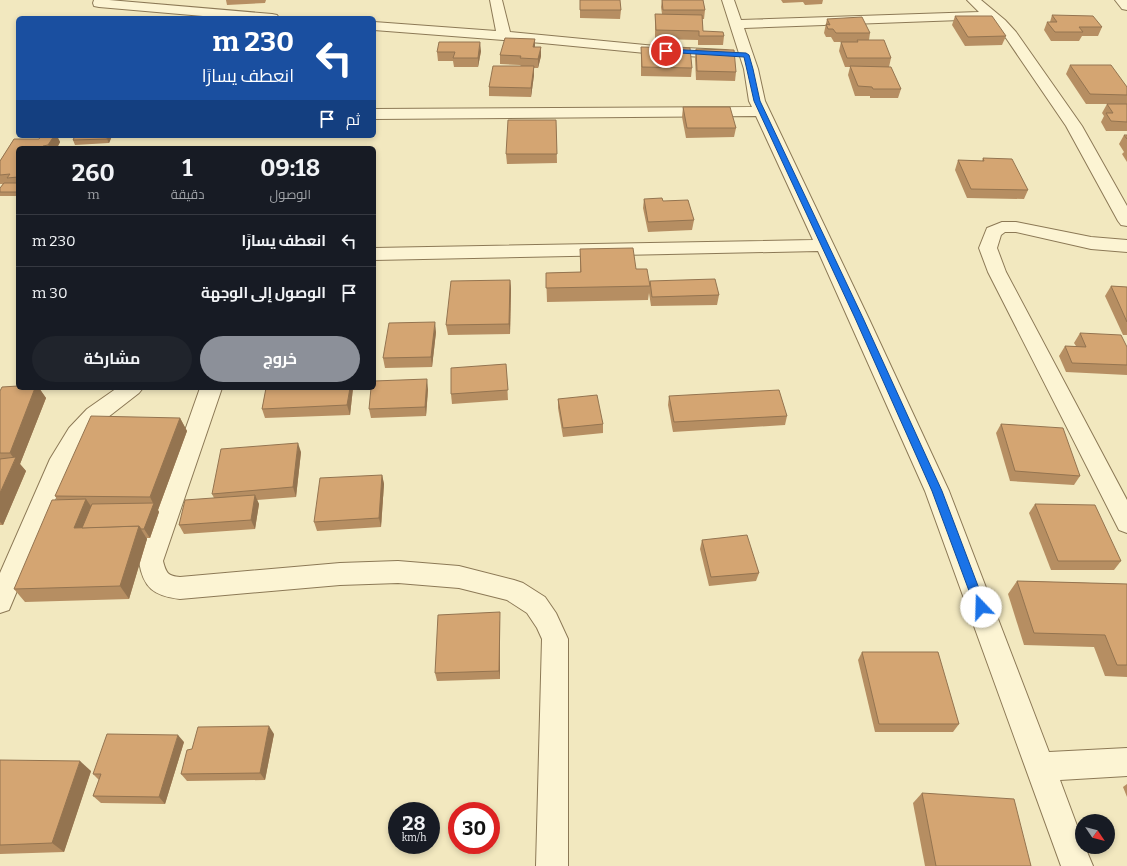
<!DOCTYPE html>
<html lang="ar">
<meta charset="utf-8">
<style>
:root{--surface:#171b24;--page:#20242c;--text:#f1f3f6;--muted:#9ea1a6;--line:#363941;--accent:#8c9099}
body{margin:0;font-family:Bitter,Cairo,serif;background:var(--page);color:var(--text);direction:rtl;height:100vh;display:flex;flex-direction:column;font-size:15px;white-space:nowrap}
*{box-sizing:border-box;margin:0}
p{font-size:13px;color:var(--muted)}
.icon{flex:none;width:22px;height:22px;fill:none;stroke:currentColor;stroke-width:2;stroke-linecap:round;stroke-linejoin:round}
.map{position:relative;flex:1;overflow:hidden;direction:ltr}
.details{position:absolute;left:16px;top:146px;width:360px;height:244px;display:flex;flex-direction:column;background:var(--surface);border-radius:6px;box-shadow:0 2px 6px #0003;direction:rtl}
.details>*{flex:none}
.top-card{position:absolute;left:16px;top:16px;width:360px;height:122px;border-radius:6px;box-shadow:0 2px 6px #0003;direction:rtl;background:#1a4fa0;color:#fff;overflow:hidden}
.needle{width:26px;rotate:125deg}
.tools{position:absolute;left:1075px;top:814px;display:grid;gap:8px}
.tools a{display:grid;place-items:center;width:40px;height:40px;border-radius:50%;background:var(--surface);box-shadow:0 2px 6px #0003;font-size:20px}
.speed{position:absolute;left:388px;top:802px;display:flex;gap:8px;font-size:20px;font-weight:700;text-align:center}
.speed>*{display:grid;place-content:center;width:52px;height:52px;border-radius:50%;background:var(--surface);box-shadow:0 2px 6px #0003;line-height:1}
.speed small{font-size:10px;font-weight:400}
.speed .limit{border:6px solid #d22;background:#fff;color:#111}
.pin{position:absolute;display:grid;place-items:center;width:34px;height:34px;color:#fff;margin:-17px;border:2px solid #fff;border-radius:50%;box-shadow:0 1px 4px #0007}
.me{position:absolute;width:44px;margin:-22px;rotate:339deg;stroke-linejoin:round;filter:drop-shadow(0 0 3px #0008)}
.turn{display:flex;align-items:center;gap:14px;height:84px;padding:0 16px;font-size:18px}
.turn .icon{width:52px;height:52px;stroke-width:2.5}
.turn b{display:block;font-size:28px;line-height:34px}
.then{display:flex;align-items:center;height:38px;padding:0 16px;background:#0003;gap:8px;font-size:15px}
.eta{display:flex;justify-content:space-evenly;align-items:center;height:68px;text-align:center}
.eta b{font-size:24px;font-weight:700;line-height:28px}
.button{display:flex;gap:8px;margin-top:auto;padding:8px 16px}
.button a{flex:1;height:46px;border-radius:24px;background:var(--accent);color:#fff;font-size:16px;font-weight:700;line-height:46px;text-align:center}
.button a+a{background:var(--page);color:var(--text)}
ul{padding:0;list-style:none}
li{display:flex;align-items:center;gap:12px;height:52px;padding:0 16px;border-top:1px solid var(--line)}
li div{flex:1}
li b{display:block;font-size:15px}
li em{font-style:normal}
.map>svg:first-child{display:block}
</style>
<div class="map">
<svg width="1127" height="866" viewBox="0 0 1127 866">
<rect width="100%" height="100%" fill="#f2e8bf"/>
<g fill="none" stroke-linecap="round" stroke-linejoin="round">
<defs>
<g id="street">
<polygon points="94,0 109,0 272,14 277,15 279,18 226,18 99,7 94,6 93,3"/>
<polygon points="490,0 502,0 510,32 666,47 725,50 730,51 732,54 730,57 725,58 666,55 542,43 374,30 374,22 496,31"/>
<polygon points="722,0 734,0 741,20 979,12 967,0 981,0 1005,20 1016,32 1082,126 1127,206 1127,226 1121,225 1118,221 1066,126 1006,38 988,19 744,28 758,69 765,101 869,319 949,491 1049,752 1127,748 1127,776 1060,780 1082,839 1082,847 1085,847 1093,866 1061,866 925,491 818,251 374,260 374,248 813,240 756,116 374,119 374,109 752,107 749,101 744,69"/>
<polygon points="1115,0 1127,0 1127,10 1122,9"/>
<polygon points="1002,222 1016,222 1091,237 1127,240 1127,252 1091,249 1016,232 1005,232 1001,235 997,248 1006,272 1127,500 1127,533 1119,530 988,272 979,248 987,228"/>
<polygon points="117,388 143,388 139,393 103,421 85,440 71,462 9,610 0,613 0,573 50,459 69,428 87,409"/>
<path d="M200,388H222L163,561C166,573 168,576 180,577L340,563L398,561L459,566L514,580L523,583L545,597L556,613L568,639V866H536L542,639L537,628L527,613L507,600L459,588L398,583L340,585L180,599C154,596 143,588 139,561Z"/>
</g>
</defs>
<use href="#street" stroke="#8c7956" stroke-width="2"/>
<use href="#street" fill="#fcf4d3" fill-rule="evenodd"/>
</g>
<g fill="#b68e62">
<polygon points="226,0 266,0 265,3 227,5"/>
<polygon points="580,0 621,10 620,19 580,18"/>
<polygon points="662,0 703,0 705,10 704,19 702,19 703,31 724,36 723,45 698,45 698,40 655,39 655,14 662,14 661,7"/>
<polygon points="781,0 823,0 822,4 805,5 803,2 783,3"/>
<polygon points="1052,15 1102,27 1098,36 1082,36 1079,41 1051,41 1044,30 1047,22 1050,22"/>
<polygon points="955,16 1006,36 1002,45 965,46 952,25"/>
<polygon points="827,19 870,33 869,40 891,58 889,67 901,89 898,98 870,98 870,96 855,96 848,75 850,67 845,67 839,51 841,42 856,42 834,42 831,37 826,37 824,33"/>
<polygon points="535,39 535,47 541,56 538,68 534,68 534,75 531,97 489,96 489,87 521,66 520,65 500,64 500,55"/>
<polygon points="641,47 692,68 691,77 641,76"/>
<polygon points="696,49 736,72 735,81 696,80 695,58"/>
<polygon points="481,51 478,67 454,67 453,61 438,61 437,52"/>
<polygon points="1070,65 1127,87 1127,104 1108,104 1127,104 1127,131 1106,131 1101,122 1104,116 1102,113 1107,104 1086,104 1066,74"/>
<polygon points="683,107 736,128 734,137 686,138 682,117"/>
<polygon points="556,120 557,163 507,164 506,154"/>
<polygon points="1124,135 1127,135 1127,162 1122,154 1124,152 1119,144"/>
<polygon points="41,136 57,136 60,142 57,148 18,148 18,196 0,196 0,188 3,184 0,184 0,161 14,139 39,139"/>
<polygon points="75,136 112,136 109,143 75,145 73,140"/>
<polygon points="983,158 1028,190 1024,199 967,198 955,170 958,160 982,161"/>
<polygon points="644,199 663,201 694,220 692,230 648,232 643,208"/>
<polygon points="580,249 636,269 649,283 650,281 719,295 717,305 651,306 649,293 648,300 547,302 546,273 580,272"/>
<polygon points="510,280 511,289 510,334 448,335 446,325"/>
<polygon points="1111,286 1127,287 1127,335 1123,335 1105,296"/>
<polygon points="436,332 432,367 385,368 383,358"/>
<polygon points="1080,333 1127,347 1127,375 1066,372 1059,356 1065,346 1076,346 1074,343"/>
<polygon points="506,364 508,400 452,404 451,394"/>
<polygon points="35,388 39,388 46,398 20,464 26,471 3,525 0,525 0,391"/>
<polygon points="266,388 353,388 350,415 265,418 262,409"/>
<polygon points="428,389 426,416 371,418 369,409"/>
<polygon points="669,396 787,416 785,425 673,432 668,405"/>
<polygon points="558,399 603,424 603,433 563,437 558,408"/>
<polygon points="180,418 187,431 158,510 159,512 150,538 146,538 147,539 129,599 25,602 14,589 57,499 55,496"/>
<polygon points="1001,424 1080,476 1074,485 1010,481 996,433"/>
<polygon points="301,452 296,497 257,500 259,504 255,529 184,534 179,525 214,498 212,494"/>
<polygon points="382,475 384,484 381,527 317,531 314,522"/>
<polygon points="1035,504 1121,561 1114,570 1051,570 1029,513"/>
<polygon points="702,540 759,573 756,581 709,586 700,549"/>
<polygon points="1017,581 1127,584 1127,677 1105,676 1094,647 1024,645 1008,594"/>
<polygon points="500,621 500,679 437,681 435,673"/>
<polygon points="862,652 959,724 953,732 875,732 858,660"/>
<polygon points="274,734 265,780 187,781 181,774 192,749"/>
<polygon points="184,742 165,804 101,803 93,796 99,780 93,774"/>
<polygon points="0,760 91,771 64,852 0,854"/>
<polygon points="1127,784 1127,797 1123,787"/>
<polygon points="922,793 1031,866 925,866 913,803"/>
</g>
<g fill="#947450">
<polygon points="535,39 535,48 533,47"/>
<polygon points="480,42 481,51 478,67 478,58"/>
<polygon points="541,47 541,56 538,68 538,59"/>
<polygon points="534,66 534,75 531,97 531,88"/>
<polygon points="54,136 57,136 60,142 57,148 50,148 48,145"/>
<polygon points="108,136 112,136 109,143 107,139"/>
<polygon points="510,280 511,289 510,334 509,324"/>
<polygon points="435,322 436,332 432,367 431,357"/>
<polygon points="427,379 428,389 426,416 425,407"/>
<polygon points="35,388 39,388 46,398 20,464 26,471 3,525 0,522 0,493 15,460 10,453"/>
<polygon points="350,388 353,388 350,415 347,405"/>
<polygon points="180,418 187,431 158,510 159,512 150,538 144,529 153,503 150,497"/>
<polygon points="298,443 301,452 296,497 293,487"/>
<polygon points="382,475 384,484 381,527 379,518"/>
<polygon points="255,495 259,504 255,529 251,520"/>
<polygon points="86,499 95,512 88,529 74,528"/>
<polygon points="139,526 147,539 129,599 120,586"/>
<polygon points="500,612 500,679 499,671"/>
<polygon points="269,726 274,734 265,780 260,773"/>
<polygon points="178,735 184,742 165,804 159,797"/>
<polygon points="80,761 91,771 64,852 52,843"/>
</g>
<g fill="#d4a572" stroke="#947450">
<polygon points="580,0 620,0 621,10 580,10"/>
<polygon points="662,0 703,0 705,10 663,10"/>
<polygon points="655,14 702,15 703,31 723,32 724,36 699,36 699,31 656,30"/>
<polygon points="1052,15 1093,16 1102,27 1079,27 1083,32 1055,32 1047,22 1057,22"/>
<polygon points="955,16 992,16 1006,36 968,37"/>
<polygon points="862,17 870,33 836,33 833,29 828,29 826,24 830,25 827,19"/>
<polygon points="505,38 535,39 533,47 541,47 538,59 520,58 521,56 500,55"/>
<polygon points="857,40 884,40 891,58 847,58 841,42 858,42"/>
<polygon points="439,42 480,42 478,58 453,58 455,52 437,52"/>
<polygon points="641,47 690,48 692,68 642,67"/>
<polygon points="696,49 734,50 736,72 697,71"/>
<polygon points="1070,65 1111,65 1127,87 1127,95 1090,94"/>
<polygon points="493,66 534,66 531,88 489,87"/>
<polygon points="850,66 891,67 901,89 873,89 872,87 858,86"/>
<polygon points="1107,104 1127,104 1127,122 1111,121 1106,113 1113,113"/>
<polygon points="683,107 730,107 736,128 687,128"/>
<polygon points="508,120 556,120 557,154 506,154"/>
<polygon points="1124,135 1127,135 1127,139"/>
<polygon points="41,136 54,136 48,145 43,146 42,148 18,148 18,177 7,178 10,174 0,175 0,161 14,139 39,139"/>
<polygon points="75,136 108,136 107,139 73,140"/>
<polygon points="983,158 1012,159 1028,190 971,189 958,160 984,161"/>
<polygon points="4,183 18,183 18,192 0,192 0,188"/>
<polygon points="662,198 663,201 688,200 694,220 648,222 644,199"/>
<polygon points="633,248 636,269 647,269 650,286 546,288 546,273 581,272 580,249"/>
<polygon points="715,279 719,295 652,297 650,281"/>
<polygon points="510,280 509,324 446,325 451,281"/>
<polygon points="1111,286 1127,287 1127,322"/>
<polygon points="435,322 431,357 383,358 389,323"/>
<polygon points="1080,333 1121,335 1127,347 1127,365 1072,363 1065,346 1086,347"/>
<polygon points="506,364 508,390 451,394 451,368"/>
<polygon points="427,379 425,407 369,409 371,388 374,388 374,381"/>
<polygon points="18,386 18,388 35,388 10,453 0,453 0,391 2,387"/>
<polygon points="266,388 350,388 347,405 262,409"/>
<polygon points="779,390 787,416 674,422 669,396"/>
<polygon points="597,395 603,424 563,428 558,399"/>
<polygon points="91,416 180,418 150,497 55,496"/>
<polygon points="1001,424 1063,428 1080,476 1015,471"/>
<polygon points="298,443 293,487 212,494 221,449"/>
<polygon points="16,457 0,493 0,459"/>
<polygon points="382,475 379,518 314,522 320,478"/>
<polygon points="255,495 251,520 179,525 185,500"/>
<polygon points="86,499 74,528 139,526 120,586 14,589 52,500"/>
<polygon points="154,503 144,529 141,529 139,526 82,528 92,504"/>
<polygon points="1035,504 1095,505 1121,561 1058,561"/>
<polygon points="747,535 759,573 711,577 702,540"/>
<polygon points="1017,581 1127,584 1127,665 1117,665 1105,635 1034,633"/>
<polygon points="500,612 499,671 435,673 438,615"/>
<polygon points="862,652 938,652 959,724 879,724"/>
<polygon points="269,726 260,773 181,774 187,750 192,749 198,727"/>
<polygon points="107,734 178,735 159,797 93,796 101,774 93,774"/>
<polygon points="0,760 80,761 52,843 0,845"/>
<polygon points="922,793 1014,799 1031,866 936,866"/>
</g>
<polygon fill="#1a73e8" stroke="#114b97" points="666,49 746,53 749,55 753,69 760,101 863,318 942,491 986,607 984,611 981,612 977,611 975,607 932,491 855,318 754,101 744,57 664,52 663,51"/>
</svg>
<div class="tools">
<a><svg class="needle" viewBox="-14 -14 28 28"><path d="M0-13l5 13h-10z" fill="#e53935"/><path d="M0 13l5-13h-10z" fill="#9ea1a6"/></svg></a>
</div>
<div class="speed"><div>28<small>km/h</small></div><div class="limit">30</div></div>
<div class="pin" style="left:666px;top:51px;background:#d93025"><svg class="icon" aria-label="arrive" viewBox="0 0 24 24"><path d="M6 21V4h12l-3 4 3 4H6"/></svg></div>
<svg class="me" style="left:981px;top:607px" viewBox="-20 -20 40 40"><circle r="19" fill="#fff"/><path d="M0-13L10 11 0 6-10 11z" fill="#1a73e8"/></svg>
<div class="top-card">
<div class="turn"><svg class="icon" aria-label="left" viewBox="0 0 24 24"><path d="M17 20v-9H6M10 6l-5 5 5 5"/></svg><div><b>230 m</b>انعطف يسارًا</div></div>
<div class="then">ثم<svg class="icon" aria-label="arrive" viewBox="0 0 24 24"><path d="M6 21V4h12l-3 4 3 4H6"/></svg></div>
</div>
<section class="details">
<div class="eta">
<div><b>09:18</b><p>الوصول</p></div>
<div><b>1</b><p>دقيقة</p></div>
<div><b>260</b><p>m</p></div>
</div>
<ul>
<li><svg class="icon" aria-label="left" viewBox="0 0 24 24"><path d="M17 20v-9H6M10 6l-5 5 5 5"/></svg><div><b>انعطف يسارًا</b></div><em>230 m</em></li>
<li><svg class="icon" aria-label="arrive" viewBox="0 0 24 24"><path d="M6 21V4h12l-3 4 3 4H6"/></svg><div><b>الوصول إلى الوجهة</b></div><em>30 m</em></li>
</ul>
<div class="button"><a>خروج</a><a>مشاركة</a></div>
</section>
</div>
